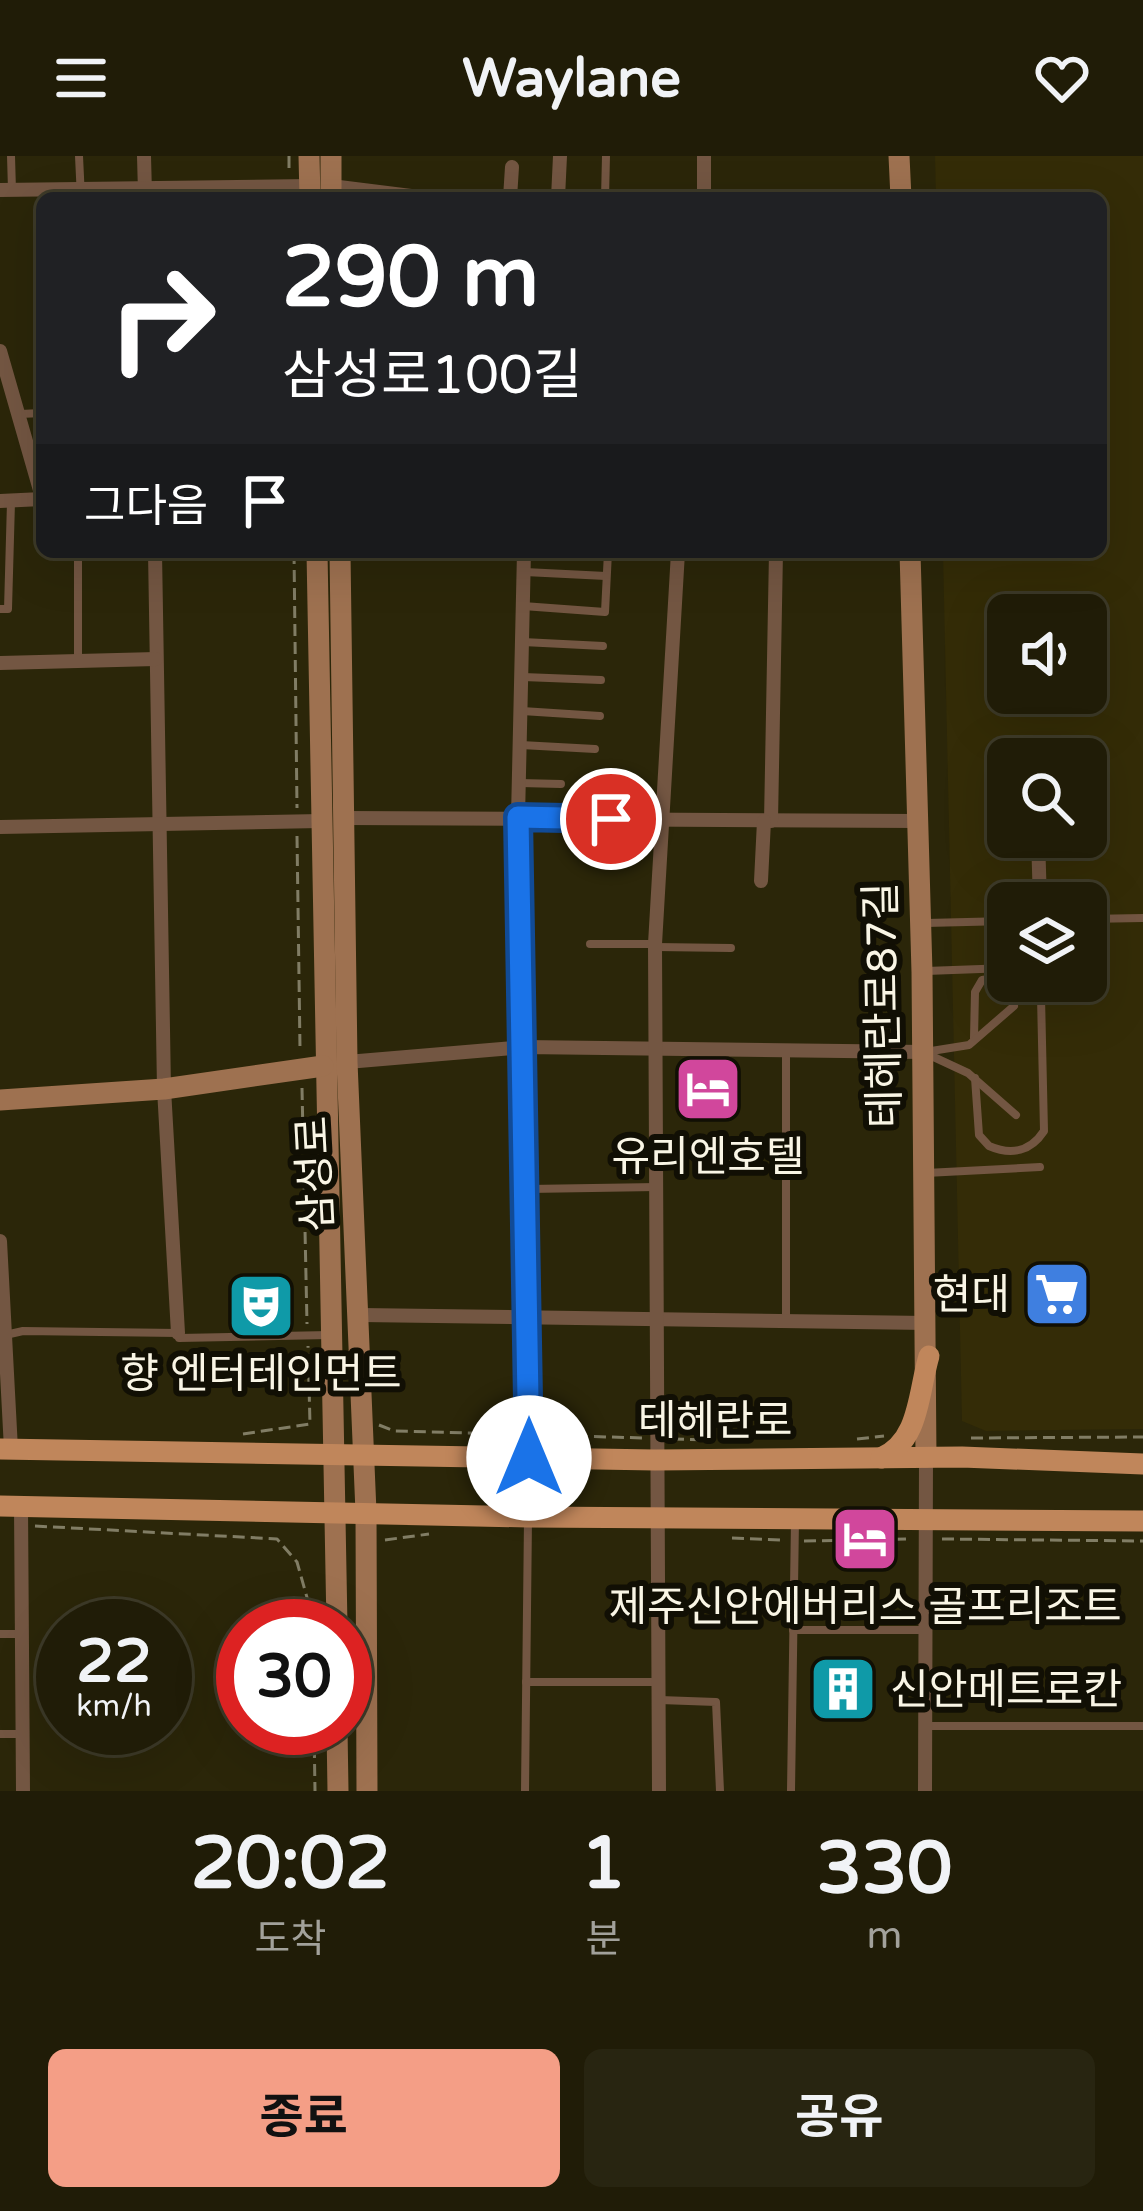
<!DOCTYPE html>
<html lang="ko">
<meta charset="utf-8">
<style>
:root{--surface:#201c07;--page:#282511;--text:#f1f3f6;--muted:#a2a19b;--line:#3d3a28;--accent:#f49e86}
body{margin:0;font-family:"Varela Round","Noto Sans KR",sans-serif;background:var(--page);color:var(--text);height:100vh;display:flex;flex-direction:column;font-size:45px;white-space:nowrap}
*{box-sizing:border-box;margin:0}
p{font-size:39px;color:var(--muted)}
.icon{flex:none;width:66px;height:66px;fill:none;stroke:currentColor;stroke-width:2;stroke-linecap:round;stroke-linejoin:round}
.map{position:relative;height:1635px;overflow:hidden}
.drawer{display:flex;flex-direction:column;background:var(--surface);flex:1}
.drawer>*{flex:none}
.top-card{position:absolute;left:36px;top:36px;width:1071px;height:366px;border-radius:18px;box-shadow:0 12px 48px #0002,0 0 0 3px var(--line);background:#202124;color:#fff;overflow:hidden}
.controls{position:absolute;left:987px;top:438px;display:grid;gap:24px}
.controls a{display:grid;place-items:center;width:120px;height:120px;border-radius:18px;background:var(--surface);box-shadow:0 12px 48px #0002,0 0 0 3px var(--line);font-size:60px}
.speed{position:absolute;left:36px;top:1443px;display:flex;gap:24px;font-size:60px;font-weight:700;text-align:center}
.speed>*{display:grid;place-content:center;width:156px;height:156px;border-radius:50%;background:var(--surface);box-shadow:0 12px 48px #0002,0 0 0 3px var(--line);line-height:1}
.speed small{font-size:30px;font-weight:400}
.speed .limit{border:18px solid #d22;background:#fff;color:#111}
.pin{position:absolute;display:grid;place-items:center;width:102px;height:102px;color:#fff;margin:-51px;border:6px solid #fff;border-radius:50%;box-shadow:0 3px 12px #0007}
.me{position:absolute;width:132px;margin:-66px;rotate:0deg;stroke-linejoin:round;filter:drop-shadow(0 0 9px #0008)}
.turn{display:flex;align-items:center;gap:42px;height:252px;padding:0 48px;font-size:54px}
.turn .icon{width:156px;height:156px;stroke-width:2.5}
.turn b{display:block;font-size:84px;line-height:102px}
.then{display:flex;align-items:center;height:114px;padding:0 48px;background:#0003;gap:24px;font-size:45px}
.eta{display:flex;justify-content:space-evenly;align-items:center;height:204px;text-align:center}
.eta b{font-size:72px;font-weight:700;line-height:84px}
.primary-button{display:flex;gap:24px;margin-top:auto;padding:24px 48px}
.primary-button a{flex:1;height:138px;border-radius:18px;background:var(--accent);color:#111;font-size:48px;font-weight:700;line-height:138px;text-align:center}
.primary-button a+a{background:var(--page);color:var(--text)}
header{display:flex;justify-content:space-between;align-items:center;height:156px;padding:0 48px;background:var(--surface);font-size:54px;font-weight:700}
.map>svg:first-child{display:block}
</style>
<header><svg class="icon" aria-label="menu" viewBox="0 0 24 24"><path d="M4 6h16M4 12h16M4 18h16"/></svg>Waylane<svg class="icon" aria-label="heart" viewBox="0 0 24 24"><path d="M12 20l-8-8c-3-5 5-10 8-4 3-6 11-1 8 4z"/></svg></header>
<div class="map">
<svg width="1143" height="1635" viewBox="0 0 1143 1635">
<rect width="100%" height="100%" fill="#2b2609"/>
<path fill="#342c07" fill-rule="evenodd" d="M935,0H1143V1273L986,1275L962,1265L943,396H1101V42H936ZM1008,459H1086V537H1008ZM1008,603H1086V681H1008ZM1008,747H1086V825H1008Z"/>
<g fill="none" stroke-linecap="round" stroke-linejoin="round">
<g stroke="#817d65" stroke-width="3" stroke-dasharray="12 6" stroke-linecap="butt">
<polyline points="289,0 289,16"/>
<polyline points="294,396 297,652"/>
<polyline points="297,680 300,892"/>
<polyline points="302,932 307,1168"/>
<polyline points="379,1269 394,1275 512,1278"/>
<polyline points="243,1278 310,1268 308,1190"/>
<polyline points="540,1279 644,1282"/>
<polyline points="971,1282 1143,1281"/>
<polyline points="672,1283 710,1284"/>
<polyline points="857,1283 884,1280"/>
<polyline points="35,1370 277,1383 297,1406 315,1470"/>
<polyline points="732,1382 782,1384"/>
<polyline points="942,1383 1143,1385"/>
<polyline points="385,1384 429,1378"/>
<polyline points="804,1385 908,1383"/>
<polyline points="314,1572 315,1635"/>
</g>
<g stroke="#735642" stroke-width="8">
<polyline points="11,0 12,34"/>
<polyline points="79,0 81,42"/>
<polyline points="605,42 606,0"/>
<polyline points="20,258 42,257"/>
<polyline points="78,396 78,505"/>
<polyline points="525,416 606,420"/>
<polyline points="523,450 605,456 608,396"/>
<polyline points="0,453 8,453 11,346"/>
<polyline points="523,486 603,490"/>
<polyline points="523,521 601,524"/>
<polyline points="522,555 600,560"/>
<polyline points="521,589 595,593"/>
<polyline points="520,627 561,628"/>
<polyline points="1086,763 1143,762"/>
<polyline points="926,767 1008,765"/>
<polyline points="590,788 653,788"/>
<polyline points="656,791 731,792"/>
<polyline points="926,815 1008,812"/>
<polyline points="974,882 975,836 982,824 1008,820"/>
<polyline points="925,896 969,889 1014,850"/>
<polyline points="925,897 968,917 1016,959"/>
<path d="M975,922L979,979L989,990C1012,1000 1031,995 1044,975L1041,841L1025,825"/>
<polyline points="926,1017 1040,1011"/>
<polyline points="528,1033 657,1031"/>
<polyline points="786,1163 786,896"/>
<polyline points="1,1180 23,1175 178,1177 179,1182 329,1179"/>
<polyline points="793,1474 925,1474"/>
<polyline points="0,1478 22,1478"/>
<polyline points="526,1526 656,1526"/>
<polyline points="660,1544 716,1546 720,1635"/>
<polyline points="926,1570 1143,1570"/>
<polyline points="0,1578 22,1578"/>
<polyline points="525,1635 528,1363"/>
<polyline points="791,1635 795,1364"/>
</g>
<g stroke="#735642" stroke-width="14">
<polyline points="144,0 145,37"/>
<polyline points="704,0 704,42"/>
<polyline points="331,30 427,42"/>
<polyline points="0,34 310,30"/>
<polyline points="510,42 512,11"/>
<polyline points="558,42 560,0"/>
<polyline points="0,195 42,341"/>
<polyline points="0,345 42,343"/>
<polyline points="155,396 164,933 178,1177"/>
<polyline points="524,396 518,661 528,1361"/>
<polyline points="0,507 156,503"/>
<polyline points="345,662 917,665"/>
<polyline points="771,665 776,396"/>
<polyline points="0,671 321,665"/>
<polyline points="1038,681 1040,747"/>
<polyline points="761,725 764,665"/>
<polyline points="347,906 524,891 924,896"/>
<polyline points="0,1085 11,1293"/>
<polyline points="361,1159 927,1167"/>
<polyline points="21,1350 23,1635"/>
<polyline points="659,1635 655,788 678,396"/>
<polyline points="925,1635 926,1301"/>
</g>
<g stroke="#9e7150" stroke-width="21">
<polyline points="309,0 310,42"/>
<polyline points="331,0 331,42"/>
<polyline points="899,0 901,42"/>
<polyline points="317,396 337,1470"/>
<polyline points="340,396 347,906 366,1356 367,1635"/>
<polyline points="910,396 922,816 926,1301"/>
<polyline points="0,944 164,933 323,910"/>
<polyline points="337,1572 338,1635"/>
</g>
<g stroke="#c0865b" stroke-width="21">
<polyline points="0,1293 655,1304 962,1301 1143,1308"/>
<path d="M881,1302C920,1285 918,1237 929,1200"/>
<polyline points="0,1350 528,1361 1143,1365"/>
</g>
</g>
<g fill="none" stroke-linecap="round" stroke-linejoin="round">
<defs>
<polyline id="route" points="529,1302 518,661 611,663"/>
</defs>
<use href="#route" stroke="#114b97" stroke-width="30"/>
<use href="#route" stroke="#1a73e8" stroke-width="21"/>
</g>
<defs>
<symbol id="hotel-square" viewBox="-11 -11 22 22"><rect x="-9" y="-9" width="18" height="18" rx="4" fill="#d1479c" stroke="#110f04"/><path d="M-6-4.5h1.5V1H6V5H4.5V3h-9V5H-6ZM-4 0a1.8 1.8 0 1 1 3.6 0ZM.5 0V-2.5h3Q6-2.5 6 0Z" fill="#fff"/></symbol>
<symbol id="supermarket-square" viewBox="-11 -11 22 22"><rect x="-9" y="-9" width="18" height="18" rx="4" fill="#3f7fe0" stroke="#110f04"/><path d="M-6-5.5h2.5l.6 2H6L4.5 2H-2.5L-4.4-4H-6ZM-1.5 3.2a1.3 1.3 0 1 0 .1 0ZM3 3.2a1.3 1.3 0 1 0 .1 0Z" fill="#fff"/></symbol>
<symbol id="theatre-square" viewBox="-11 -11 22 22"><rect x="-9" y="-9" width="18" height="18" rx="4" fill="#0f9aa8" stroke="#110f04"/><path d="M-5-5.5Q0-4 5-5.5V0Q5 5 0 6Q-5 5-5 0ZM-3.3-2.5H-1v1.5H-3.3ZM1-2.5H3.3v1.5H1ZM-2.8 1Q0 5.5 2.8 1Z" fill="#fff"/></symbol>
<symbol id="building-square" viewBox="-11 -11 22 22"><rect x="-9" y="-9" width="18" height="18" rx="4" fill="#0f9aa8" stroke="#110f04"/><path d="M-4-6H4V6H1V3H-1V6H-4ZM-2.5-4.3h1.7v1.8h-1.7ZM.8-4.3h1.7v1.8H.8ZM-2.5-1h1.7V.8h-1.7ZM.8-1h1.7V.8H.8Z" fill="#fff"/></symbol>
</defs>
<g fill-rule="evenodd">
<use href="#hotel-square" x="670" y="895" width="76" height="76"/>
<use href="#supermarket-square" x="1019" y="1100" width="76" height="76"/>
<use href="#theatre-square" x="223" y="1112" width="76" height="76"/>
<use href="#hotel-square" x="827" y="1345" width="76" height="76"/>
<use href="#building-square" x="805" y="1495" width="76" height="76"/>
</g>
<g text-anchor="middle" stroke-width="12" stroke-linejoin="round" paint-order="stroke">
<g font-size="42" fill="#f9f5e5" stroke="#110f04">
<text transform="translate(882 849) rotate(-91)" y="15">테헤란로87길</text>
<text transform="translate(314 1018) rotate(-93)" y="15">삼성로</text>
<text x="715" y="1279">테헤란로</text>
</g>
<g font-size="42" fill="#f9f5e5" stroke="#110f04">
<text x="708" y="1015">유리엔호텔</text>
<text x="1010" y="1153" text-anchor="end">현대</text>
<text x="261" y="1232">향 엔터테인먼트</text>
<text x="865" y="1465">제주신안에버리스 골프리조트</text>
<text x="890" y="1548" text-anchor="start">신안메트로칸</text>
</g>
</g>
</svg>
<div class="controls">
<a><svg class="icon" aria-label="sound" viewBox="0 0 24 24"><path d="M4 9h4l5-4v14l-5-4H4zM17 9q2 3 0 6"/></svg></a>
<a><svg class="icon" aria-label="search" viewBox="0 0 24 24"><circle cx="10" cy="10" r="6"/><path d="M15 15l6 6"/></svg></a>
<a><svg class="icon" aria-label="layers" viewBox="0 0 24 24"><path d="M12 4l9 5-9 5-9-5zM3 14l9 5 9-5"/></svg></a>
</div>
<div class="speed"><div>22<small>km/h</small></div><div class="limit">30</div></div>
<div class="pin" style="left:611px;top:663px;background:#d93025"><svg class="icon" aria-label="arrive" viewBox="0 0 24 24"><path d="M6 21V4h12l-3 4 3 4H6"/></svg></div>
<svg class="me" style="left:529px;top:1302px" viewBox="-20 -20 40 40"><circle r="19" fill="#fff"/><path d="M0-13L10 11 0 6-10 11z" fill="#1a73e8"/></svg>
<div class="top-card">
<div class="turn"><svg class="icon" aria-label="right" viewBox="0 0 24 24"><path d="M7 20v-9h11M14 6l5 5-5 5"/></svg><div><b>290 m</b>삼성로100길</div></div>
<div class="then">그다음<svg class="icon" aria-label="arrive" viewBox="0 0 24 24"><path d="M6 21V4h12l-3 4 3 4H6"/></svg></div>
</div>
</div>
<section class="drawer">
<div class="eta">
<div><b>20:02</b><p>도착</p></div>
<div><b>1</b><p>분</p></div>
<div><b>330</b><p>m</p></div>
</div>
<div class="primary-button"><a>종료</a><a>공유</a></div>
</section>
